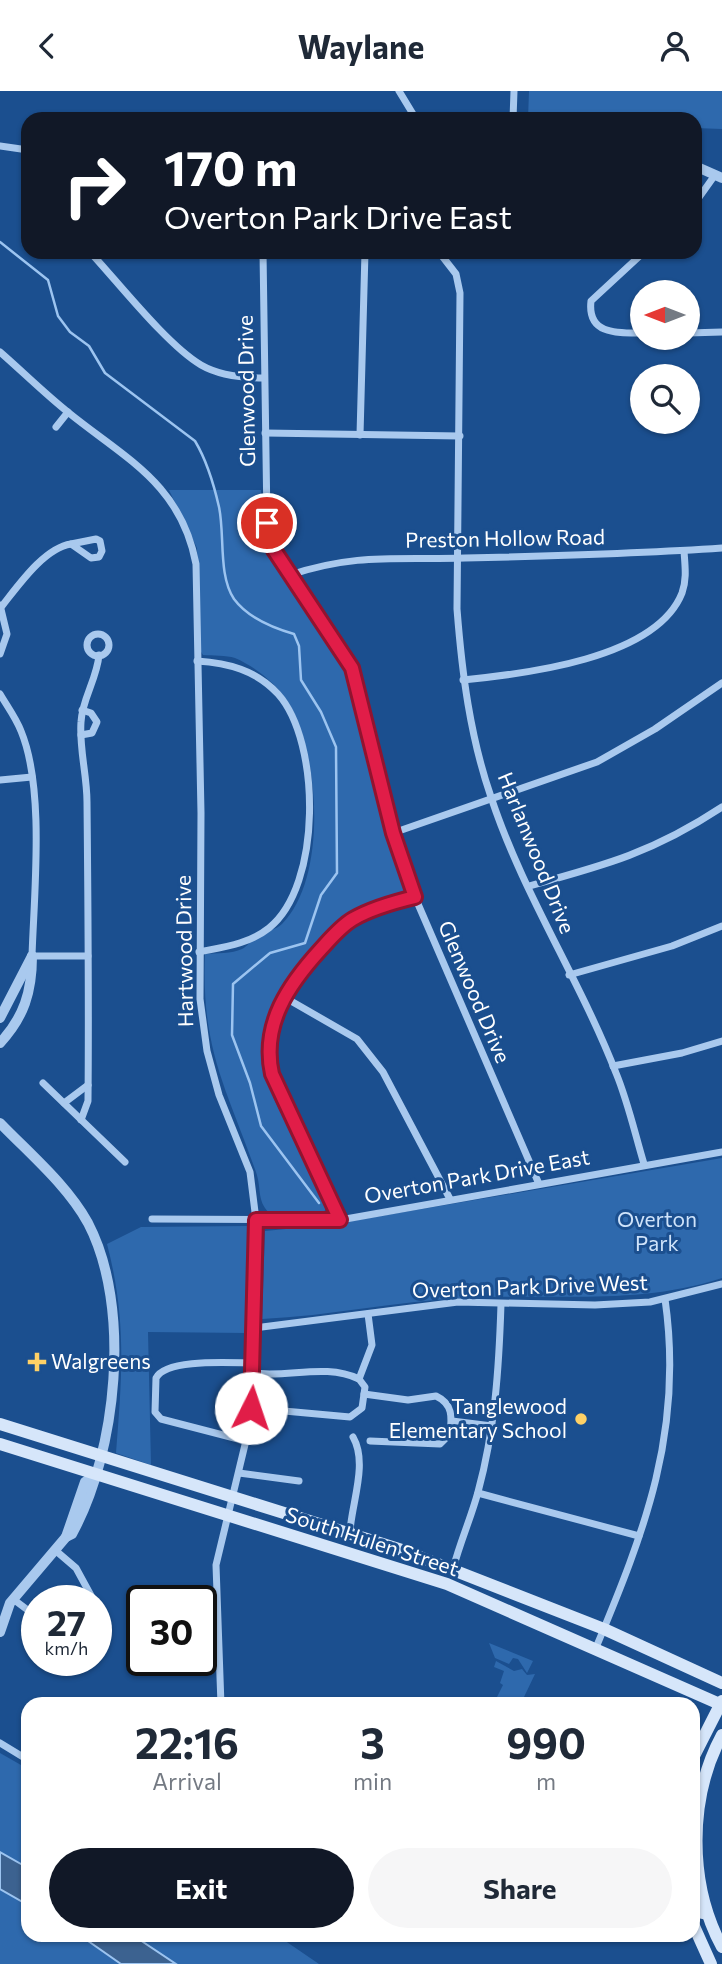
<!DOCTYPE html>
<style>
:root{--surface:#fff;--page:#f6f6f7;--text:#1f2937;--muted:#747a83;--accent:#111827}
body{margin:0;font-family:Commissioner,sans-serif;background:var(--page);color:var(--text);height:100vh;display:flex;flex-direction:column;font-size:26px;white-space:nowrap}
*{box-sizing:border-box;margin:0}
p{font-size:23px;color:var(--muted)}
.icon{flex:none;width:38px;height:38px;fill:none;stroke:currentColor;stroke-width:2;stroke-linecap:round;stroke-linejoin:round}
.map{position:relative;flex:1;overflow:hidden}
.panel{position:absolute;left:21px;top:1606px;width:679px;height:245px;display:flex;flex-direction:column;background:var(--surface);border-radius:21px;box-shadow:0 2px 5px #0004}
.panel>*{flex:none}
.hud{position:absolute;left:21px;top:21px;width:681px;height:147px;border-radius:21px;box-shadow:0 2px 5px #0004;background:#111827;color:#fff;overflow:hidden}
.needle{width:46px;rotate:270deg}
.controls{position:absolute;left:630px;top:189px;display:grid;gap:14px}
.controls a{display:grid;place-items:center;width:70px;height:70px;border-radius:50%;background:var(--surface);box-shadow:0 2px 5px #0004;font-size:35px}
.speed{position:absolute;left:21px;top:1494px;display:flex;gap:14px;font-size:35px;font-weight:700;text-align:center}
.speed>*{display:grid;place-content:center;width:91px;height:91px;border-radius:50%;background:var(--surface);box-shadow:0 2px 5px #0004;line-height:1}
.speed small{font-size:18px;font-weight:400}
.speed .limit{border:4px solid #111;border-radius:10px;background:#fff;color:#111}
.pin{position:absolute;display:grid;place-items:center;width:60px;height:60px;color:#fff;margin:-30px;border:4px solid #fff;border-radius:50%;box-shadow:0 2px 7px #0007}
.me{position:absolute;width:77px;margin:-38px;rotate:4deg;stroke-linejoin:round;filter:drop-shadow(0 0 5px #0008)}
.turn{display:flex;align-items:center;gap:24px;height:147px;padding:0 28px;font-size:32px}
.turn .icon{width:91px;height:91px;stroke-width:2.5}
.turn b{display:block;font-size:49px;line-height:60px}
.eta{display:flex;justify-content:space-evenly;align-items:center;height:119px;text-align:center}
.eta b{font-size:42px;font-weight:700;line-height:49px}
.action{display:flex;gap:14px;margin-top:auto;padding:14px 28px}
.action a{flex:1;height:80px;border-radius:42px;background:var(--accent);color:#fff;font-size:28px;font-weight:700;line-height:80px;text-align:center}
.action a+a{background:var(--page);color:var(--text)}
header{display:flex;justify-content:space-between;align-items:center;height:91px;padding:0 28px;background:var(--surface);font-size:32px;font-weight:700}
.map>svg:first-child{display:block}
</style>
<header><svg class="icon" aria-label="back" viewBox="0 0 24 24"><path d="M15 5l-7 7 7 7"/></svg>Waylane<svg class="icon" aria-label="person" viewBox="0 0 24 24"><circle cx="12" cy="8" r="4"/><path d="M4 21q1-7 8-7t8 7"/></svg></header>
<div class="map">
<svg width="722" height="1873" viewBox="0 0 722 1873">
<rect width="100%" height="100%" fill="#1b4f8f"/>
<g fill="#2e69ad">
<polygon points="529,0 722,0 722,38 695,37 695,28 528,28"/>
<path d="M169,399H261V443L283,484L351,578L378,705L405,801L345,827L289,885L269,925L264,952L274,1008L327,1115L322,1125L272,1124C256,1112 262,1098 256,1081C226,996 201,958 205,863C216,862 232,863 242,858C248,855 252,848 258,844C265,840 276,839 282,833C328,787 320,662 288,611C277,593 254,575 235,567C226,564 213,565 203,564L200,559L197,457Z"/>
<path d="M722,1067V1187C637,1215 551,1202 463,1207C396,1210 330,1225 262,1228L265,1140L328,1134Z"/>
<path d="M250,1135L247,1242L148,1241L151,1374L116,1362C122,1285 127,1229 107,1153L141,1136Z"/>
<polygon points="489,1552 533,1570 527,1582 518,1568 513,1567 509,1573 495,1567"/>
<polygon points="496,1570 514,1580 522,1578 527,1584 535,1583 524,1606 516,1608 513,1613 498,1613 495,1610 503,1594 500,1592 504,1580 494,1576"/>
<polygon points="0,1662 28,1678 28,1844 278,1845 319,1873 0,1873"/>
</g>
<g fill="#3c6290" stroke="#9cc4f0" stroke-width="2">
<polygon points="0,1761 28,1777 28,1814 0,1798"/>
<polygon points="81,1845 134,1845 176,1873 121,1873"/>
</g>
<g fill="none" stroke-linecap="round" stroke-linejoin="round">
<path stroke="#9cc4f0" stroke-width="2.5" d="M0,151L48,189L58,225L70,241L89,255L105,282L195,350C207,370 214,394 219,416C225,444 218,484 234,508C248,527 273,537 294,543L299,555L301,589L321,621L336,656L337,782L321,804L305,852L270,862L233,893L232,944L250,992L261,1035L319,1112"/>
<g stroke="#a9c9ee" stroke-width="7">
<polyline points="399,0 416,28"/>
<polyline points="513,28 514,0"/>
<polyline points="0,55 28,59"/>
<polyline points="695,112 715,84"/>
<path d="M90,161C118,191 167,254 201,274C220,285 242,287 264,287"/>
<polyline points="263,161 267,430 274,459 352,577 393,742 415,806 539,1093"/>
<path d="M439,161L456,183L460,202L457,518C462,582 470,645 491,706C522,801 580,889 616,982C628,1011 635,1043 644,1073"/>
<path d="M642,242C618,242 587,244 591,210L644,161"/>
<polyline points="688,242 722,241"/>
<path d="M0,261C23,281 45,303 69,322C126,368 181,393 196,473L201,722L200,908L207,960L219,1004L250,1081L256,1129L249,1337L216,1474L221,1614"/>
<polyline points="56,336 68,321"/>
<polyline points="265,342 460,345"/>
<polyline points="360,344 365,161"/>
<polygon points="96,448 100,450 102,460 99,466 91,467 71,453"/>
<path d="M290,484C356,462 397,469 465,467C551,465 636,463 722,457"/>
<path d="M2,515C18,495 44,457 71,453"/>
<circle cx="98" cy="554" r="11"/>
<polyline points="0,563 7,543 0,514"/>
<path d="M197,570C228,572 256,579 278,603C321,651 322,795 269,837C249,853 224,856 199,861"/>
<path d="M463,589C524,583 656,568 682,502C687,488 685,475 684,460"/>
<path d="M0,603C7,615 16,627 21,640C45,698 34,802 32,865H88"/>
<polyline points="81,644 92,642 97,631 91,622 82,619"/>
<polyline points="0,689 32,686"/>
<polyline points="393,742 597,671 655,638 722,592"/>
<path d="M529,795C606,774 654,761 722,716"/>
<polyline points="569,884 672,855 722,835"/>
<polyline points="284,906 357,948 383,981 450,1108"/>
<polyline points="613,975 682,962 722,950"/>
<polyline points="43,992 125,1071"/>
<polyline points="64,1012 88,994"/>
<path d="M81,1029L88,1010C89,910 88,810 87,711C87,684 79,657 81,631C82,608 97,588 99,564"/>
<polyline points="152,1128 340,1129 722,1061"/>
<path d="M340,1129C325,1098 311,1068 296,1037C263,967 255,929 312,868C346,832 366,817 415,806"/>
<polyline points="254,1237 458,1211 595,1214 650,1211 722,1193"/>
<polyline points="359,1288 372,1254 368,1223"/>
<path d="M364,1303L408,1309L436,1305C453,1313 452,1326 450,1343L440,1353L370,1350"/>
<path d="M251,1317L350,1326L362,1317L365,1296L359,1288C325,1272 289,1287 253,1282"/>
<polyline points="452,1330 492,1335"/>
<path d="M246,1350L161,1328L155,1321L156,1287C166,1267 232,1272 253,1272"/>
<polyline points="239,1382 299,1390"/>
<polyline points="478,1402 639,1445"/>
<path d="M350,1440C352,1411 368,1372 353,1346"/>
<polyline points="55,1459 76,1477 94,1510"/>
<path d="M453,1478C460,1451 471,1427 478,1401C495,1339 499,1276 501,1213"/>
<polyline points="13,1508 37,1526"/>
<path d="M96,1514C104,1527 107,1543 96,1556"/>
<path d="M595,1559C645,1439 684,1340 665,1208"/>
<polyline points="0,1652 28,1669"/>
</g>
<g stroke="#a9c9ee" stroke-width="10">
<polyline points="695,75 722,87"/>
<polyline points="0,927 32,865"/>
<path d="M0,952C24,926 32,901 32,865"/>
<path d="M0,1032C30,1063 67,1094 88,1132C132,1216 117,1361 72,1443L66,1446L10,1512L0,1541"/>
<polyline points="66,1446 85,1391 94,1385"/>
</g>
<g stroke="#d6e6fa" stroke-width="12">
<polyline points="0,1333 402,1459 604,1538 722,1592"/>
<polyline points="0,1353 447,1493 722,1614"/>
<path d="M722,1644C688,1707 688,1793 722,1856"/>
<polyline points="693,1667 722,1610"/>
<polyline points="693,1820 707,1823"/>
<polyline points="693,1833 711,1873"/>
</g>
</g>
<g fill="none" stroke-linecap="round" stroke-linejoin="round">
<defs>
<path id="route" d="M251,1317L256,1129H340L272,983C261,933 289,893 321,858C331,847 341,835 353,828C372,817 394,811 415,806L393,742L352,577L274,459L267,432"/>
</defs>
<use href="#route" stroke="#92132f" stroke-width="18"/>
<use href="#route" stroke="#e11d48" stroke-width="12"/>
</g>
<g fill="#ffd166" stroke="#1b4f8f" stroke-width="2.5">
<path d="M33.5 1260.5h7v7h7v7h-7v7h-7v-7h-7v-7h7z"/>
<circle cx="581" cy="1328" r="7"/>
</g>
<g text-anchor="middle" stroke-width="6" stroke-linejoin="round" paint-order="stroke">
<g font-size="21" fill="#fff" stroke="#1b4f8f">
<text transform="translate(247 300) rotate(-91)" y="7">Glenwood Drive</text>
<text transform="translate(505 448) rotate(-1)" y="7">Preston Hollow Road</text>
<text transform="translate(536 762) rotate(68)" y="7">Harlanwood Drive</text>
<text transform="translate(185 860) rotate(-91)" y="7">Hartwood Drive</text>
<text transform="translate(474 901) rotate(67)" y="7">Glenwood Drive</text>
<text transform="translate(477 1086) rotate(-10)" y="7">Overton Park Drive East</text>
<text transform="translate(530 1196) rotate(-2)" y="7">Overton Park Drive West</text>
<text transform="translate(372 1451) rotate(18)" y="7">South Hulen Street</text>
</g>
<g font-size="21" fill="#cfe3fa" stroke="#1b4f8f">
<text x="657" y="1136">Overton<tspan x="657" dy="24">Park</tspan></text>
</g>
<g font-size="21" fill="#fff" stroke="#1b4f8f" text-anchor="start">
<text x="51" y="1278">Walgreens</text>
<text x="567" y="1323" text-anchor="end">Tanglewood<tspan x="567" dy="24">Elementary School</tspan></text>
</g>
</g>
</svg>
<div class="controls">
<a><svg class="needle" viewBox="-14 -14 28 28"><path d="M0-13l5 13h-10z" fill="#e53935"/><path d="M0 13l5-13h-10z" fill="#747a83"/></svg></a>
<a><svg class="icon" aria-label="search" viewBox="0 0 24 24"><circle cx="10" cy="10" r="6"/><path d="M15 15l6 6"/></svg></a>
</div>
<div class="speed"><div>27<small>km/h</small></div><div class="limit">30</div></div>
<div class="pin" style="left:267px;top:432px;background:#d93025"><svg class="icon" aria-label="arrive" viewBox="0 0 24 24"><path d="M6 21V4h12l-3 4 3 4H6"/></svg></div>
<svg class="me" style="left:251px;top:1317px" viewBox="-20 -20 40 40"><circle r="19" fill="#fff"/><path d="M0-13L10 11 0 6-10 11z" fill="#e11d48"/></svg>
<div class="hud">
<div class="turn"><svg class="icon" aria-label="right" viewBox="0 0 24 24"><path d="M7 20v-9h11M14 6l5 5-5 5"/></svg><div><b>170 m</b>Overton Park Drive East</div></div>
</div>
<section class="panel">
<div class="eta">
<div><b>22:16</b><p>Arrival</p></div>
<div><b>3</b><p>min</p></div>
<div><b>990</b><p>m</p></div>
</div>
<div class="action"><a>Exit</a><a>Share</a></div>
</section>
</div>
